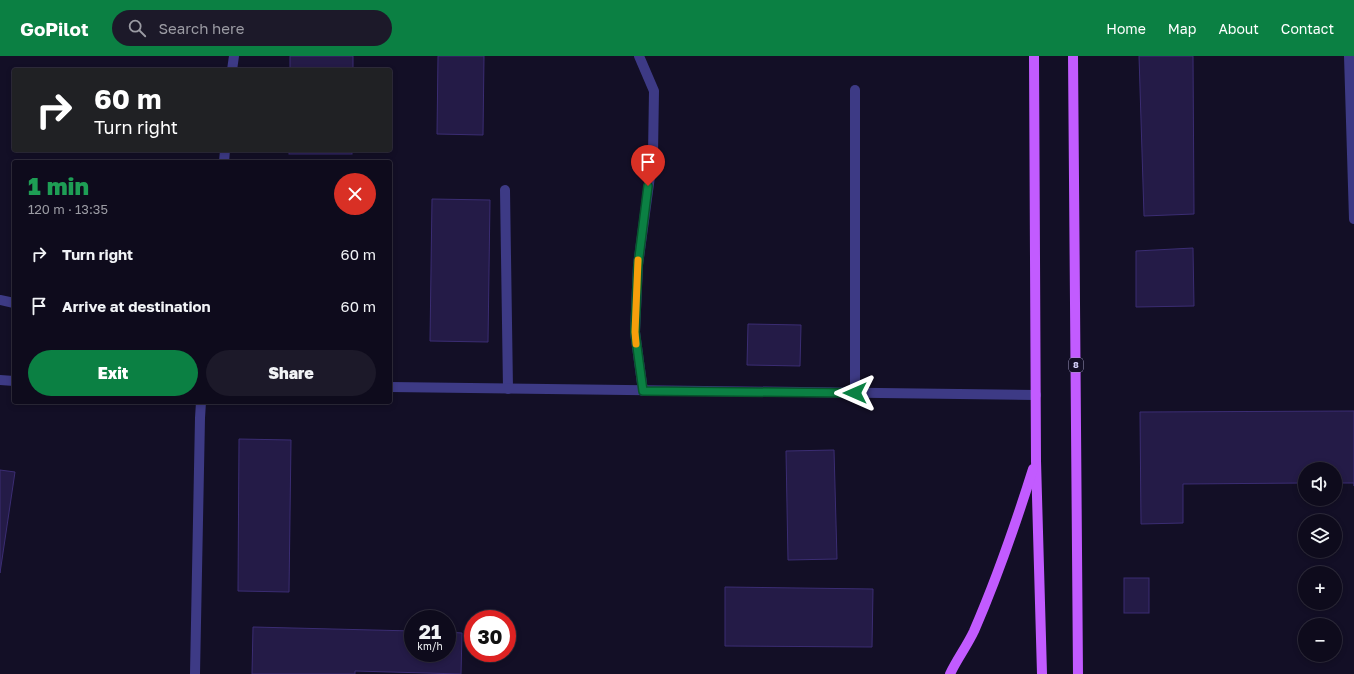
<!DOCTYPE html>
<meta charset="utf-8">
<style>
:root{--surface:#0e0b1c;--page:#1c1929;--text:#f1f3f6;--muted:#9b9ba3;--line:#2e2b3b;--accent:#0b8043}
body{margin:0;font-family:"Golos Text",sans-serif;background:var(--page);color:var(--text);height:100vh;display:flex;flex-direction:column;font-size:15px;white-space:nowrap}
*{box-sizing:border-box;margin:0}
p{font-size:13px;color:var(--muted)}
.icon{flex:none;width:22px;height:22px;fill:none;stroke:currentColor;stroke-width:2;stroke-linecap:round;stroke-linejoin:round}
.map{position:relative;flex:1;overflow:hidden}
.details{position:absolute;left:12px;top:104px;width:380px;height:244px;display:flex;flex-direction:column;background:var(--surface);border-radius:4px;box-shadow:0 2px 6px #0003,0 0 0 1px var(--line)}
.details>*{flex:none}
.hud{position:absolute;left:12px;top:12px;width:380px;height:84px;border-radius:4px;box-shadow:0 2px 6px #0003,0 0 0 1px var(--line);background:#202124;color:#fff;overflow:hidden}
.buttons{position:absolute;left:1298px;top:406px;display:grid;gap:8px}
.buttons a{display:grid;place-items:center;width:44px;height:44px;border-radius:50%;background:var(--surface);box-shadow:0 2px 6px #0003,0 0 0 1px var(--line);font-size:20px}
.speed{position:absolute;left:404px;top:554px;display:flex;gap:8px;font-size:20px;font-weight:700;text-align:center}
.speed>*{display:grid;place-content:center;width:52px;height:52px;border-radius:50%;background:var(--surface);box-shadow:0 2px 6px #0003,0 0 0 1px var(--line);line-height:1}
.speed small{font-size:10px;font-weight:400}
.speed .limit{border:6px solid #d22;background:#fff;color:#111}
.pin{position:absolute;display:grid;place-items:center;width:34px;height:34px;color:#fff;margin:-41px -17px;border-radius:50% 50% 50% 0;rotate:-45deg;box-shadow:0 0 4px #0007}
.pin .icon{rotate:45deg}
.me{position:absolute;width:44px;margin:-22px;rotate:270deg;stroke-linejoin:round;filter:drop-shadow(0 0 3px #0008)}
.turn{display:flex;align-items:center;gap:14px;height:84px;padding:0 16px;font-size:18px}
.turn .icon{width:52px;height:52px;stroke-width:2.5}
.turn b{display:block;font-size:28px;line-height:34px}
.round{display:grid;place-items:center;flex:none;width:42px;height:42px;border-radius:21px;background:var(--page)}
.summary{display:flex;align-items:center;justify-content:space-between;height:68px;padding:0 16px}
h1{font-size:24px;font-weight:800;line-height:30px;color:#1e9e55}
.cta{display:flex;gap:8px;margin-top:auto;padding:8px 16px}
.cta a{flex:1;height:46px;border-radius:24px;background:var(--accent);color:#fff;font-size:16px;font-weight:800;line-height:46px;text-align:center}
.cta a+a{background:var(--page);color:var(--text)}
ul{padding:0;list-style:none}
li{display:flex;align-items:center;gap:12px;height:52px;padding:0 16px}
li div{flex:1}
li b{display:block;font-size:15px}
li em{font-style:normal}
header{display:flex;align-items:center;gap:24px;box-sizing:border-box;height:56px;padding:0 20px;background:var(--accent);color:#fff}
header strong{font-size:19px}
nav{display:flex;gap:22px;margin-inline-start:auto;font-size:14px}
.search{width:280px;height:36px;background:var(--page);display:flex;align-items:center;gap:10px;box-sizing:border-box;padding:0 14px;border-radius:22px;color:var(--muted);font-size:15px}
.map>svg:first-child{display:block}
</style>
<header>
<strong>GoPilot</strong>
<div class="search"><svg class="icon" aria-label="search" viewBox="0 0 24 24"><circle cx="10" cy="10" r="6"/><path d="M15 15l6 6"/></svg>Search here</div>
<nav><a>Home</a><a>Map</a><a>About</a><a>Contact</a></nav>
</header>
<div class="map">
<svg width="1354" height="618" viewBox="0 0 1354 618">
<rect width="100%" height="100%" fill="#130f26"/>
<g fill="#241b47" stroke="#3b2d73">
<rect x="290" y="0" width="63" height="14"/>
<polygon points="438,0 484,0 483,79 437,78"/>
<polygon points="1139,0 1193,0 1194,158 1144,160"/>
<rect x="289" y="94" width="63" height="4"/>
<polygon points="432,143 490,144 488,286 430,285"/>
<polygon points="1193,192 1194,250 1136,251 1136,195"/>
<polygon points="748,268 801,269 800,310 747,309"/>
<polygon points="1354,355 1354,430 1354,427 1335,427 1335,413 1305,413 1305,427 1183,428 1183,467 1141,468 1140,356"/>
<polygon points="239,383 291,384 289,536 238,535"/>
<polygon points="834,394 837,503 788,504 786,395"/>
<polygon points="0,414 15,416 0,517"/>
<rect x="1124" y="522" width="25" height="35"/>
<polygon points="725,531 873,533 872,591 725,590"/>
<polygon points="253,571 413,575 413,597 447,597 447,576 462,577 461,618 355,615 355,618 252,618"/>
</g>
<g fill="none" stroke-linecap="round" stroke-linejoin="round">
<g stroke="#3d3a85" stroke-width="10">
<polyline points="639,0 654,35 653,98 638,209 635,276 643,335"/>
<polyline points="1349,0 1354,163"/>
<polyline points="855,34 855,337"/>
<polyline points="505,134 508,333"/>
<polyline points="0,244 14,247"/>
</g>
<g stroke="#3d3a85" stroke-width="10">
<polyline points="232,14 234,0"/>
<polyline points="224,106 225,94"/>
<polyline points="0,324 14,325"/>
<polyline points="390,331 1036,339"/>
<polyline points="195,618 200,362 201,346"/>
</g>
<g stroke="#c25bff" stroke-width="10">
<polyline points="1034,0 1036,405 1042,618"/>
<polyline points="1073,0 1078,618"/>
<path d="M950,618C957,603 967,590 974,575C997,522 1016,467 1033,413"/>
</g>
</g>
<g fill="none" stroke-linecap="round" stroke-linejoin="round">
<defs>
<polyline id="route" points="648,130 638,209 635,276 643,335 855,337"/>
</defs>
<use href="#route" stroke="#07532c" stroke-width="10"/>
<use href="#route" stroke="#0b8043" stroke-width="7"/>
<polyline stroke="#f59e0b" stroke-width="7" points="636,288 635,276 638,204"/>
</g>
<g text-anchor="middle" stroke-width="4" stroke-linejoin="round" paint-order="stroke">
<rect fill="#130f26" stroke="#9e99be" stroke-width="1" x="1069" y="302" width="14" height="14" rx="3"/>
<g font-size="9" font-weight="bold" fill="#d9d4ff">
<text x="1076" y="312">8</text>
</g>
</g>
</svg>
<div class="buttons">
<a><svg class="icon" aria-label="sound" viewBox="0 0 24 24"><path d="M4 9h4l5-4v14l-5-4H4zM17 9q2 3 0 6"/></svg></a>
<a><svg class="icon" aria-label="layers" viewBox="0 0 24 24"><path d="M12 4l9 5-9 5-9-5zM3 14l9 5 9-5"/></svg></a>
<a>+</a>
<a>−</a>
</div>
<div class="speed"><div>21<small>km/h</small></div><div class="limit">30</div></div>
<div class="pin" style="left:648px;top:130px;background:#d93025"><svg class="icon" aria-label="arrive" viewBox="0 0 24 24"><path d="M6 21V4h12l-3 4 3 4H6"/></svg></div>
<svg class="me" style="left:855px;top:337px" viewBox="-20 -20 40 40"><path d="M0-17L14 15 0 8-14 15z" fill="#0b8043" stroke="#fff" stroke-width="4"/></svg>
<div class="hud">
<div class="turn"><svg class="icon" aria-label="right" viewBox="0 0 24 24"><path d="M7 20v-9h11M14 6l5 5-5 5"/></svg><div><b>60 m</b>Turn right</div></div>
</div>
<section class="details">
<div class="summary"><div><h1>1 min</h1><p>120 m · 13:35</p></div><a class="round" style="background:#d93025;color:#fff"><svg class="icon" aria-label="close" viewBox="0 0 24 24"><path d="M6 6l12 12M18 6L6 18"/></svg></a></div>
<ul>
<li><svg class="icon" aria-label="right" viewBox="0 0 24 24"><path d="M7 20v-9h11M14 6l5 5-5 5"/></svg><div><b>Turn right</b></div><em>60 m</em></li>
<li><svg class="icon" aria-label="arrive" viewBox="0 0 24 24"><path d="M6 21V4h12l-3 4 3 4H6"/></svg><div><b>Arrive at destination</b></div><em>60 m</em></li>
</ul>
<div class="cta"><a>Exit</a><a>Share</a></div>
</section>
</div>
